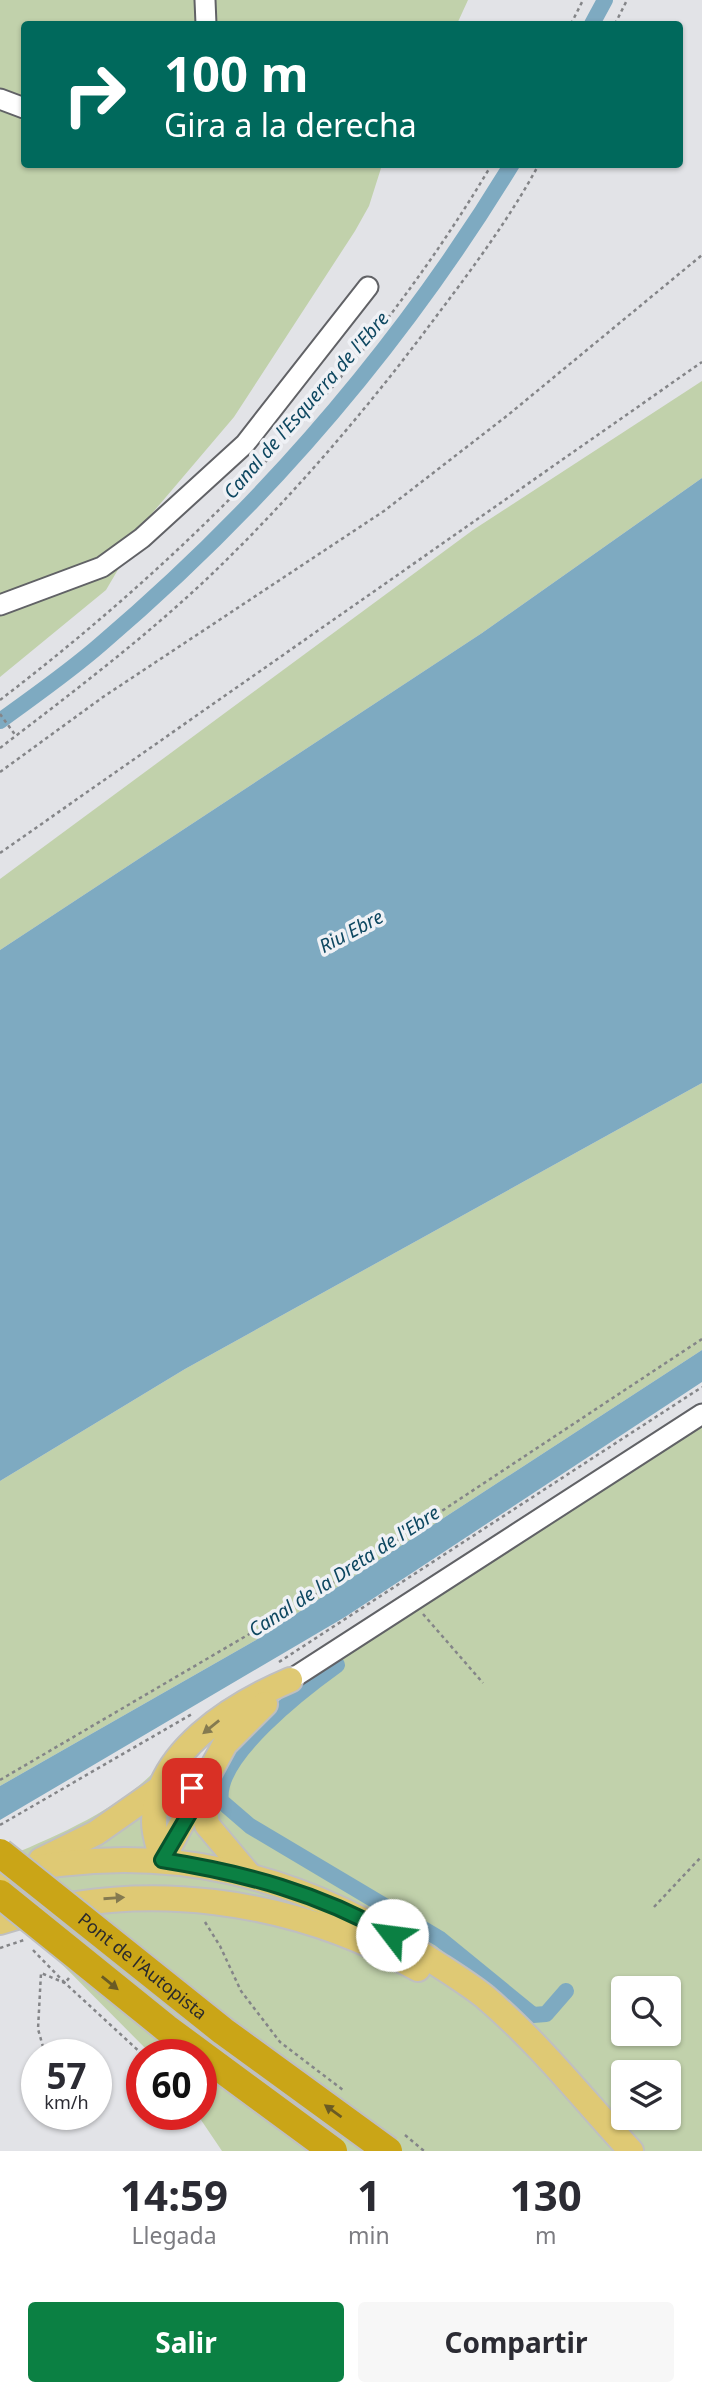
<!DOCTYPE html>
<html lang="es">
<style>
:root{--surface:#fff;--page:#f7f7f7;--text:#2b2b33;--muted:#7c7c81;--accent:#0b8043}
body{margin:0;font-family:"Noto Sans",sans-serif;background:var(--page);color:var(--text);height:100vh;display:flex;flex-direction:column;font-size:26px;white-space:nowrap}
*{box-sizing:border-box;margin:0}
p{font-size:23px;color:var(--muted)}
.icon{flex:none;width:38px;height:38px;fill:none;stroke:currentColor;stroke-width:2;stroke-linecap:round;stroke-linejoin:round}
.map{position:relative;height:2151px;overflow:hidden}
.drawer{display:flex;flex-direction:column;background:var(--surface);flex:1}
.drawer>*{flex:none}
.banner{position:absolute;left:21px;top:21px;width:662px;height:147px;border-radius:7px;box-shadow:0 2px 5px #0004;background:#00695c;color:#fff;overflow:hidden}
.tools{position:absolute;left:611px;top:1976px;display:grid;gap:14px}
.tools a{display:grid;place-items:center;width:70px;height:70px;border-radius:7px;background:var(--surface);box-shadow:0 2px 5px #0004;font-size:35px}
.speed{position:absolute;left:21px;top:2039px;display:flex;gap:14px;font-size:35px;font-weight:700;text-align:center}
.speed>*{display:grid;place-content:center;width:91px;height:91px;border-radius:50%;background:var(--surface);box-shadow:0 2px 5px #0004;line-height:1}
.speed small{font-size:18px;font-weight:400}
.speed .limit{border:10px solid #d22;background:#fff;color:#111}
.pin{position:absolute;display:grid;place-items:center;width:60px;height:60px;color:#fff;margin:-30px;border-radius:14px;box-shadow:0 4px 10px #0006}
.me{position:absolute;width:77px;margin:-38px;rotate:300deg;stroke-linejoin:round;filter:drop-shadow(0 0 5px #0008)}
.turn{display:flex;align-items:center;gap:24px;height:147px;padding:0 28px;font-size:32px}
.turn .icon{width:91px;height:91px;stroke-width:2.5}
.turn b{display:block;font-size:49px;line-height:60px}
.eta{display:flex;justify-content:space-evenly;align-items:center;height:119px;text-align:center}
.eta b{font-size:42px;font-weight:700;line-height:49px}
.action{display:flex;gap:14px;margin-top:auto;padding:14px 28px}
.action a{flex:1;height:80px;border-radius:7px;background:var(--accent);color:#fff;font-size:28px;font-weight:700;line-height:80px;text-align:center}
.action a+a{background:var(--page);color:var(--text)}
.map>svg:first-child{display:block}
</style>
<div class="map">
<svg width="702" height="2151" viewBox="0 0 702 2151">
<rect width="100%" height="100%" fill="#e2e3e7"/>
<g fill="#c1d1ab" fill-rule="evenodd">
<polygon points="0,0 468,0 457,24 24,24 24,164 382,165 369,206 355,231 234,417 149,517 106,590 0,677"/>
<polygon points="702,381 702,478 482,633 0,950 0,879 473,530"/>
<polygon points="702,1083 702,1350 256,1640 0,1786 0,1481 185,1369"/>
<path d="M702,1427V2151H222L197,2114H201V2054H151L31,1933L0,1860C62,1833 129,1807 172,1752L211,1796L249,1729L308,1678ZM623,1988H668V2034H623ZM623,2072H668V2118H623Z"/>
</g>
<g fill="#7eaac1">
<polygon points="702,478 702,1083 185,1369 0,1481 0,950 482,633"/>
<polygon points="702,1350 702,1382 345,1617 0,1820 0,1786 256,1640"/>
</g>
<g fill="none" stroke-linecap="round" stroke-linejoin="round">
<g stroke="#7eaac1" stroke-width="16">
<polyline points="592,24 605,0"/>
<path d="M0,721C34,696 69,672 101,644C263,506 401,346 512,164"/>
<path d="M337,1665C305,1688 214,1757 221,1801L250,1826L440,1939L533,2015L546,2014L566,1991"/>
</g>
<defs>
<g id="minor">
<polyline points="205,0 206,24"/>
<polyline points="0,99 24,108"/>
<polyline points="0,605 102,567 142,538 245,444 368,287"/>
<polyline points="290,1680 702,1414"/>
</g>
<g id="major">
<polyline points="202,1789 207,1825 250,1876"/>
<polyline points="41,1860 96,1833 173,1779 183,1781 192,1789 192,1809"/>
<path d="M162,1860C159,1847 154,1835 154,1822C154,1752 234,1704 290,1680"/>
<polyline points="162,1860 225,1744 265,1704"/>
<path d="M0,1875C161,1837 302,1873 437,1964C454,1975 470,1985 485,1997C539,2043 583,2099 631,2151"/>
<path d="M0,1922C141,1877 290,1898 418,1969"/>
</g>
</defs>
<use href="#minor" stroke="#616266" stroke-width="23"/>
<use href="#major" stroke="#bfbfc0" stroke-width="28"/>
<g stroke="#848588" stroke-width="2.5" stroke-dasharray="3.5 3.5" stroke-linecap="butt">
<polyline points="571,24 583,0"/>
<polyline points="615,24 627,0"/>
<path d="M0,700C193,552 367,375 492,164"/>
<polyline points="0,714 16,736"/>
<path d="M0,748C73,692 146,637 213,573C294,495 368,408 435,318C472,269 510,218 539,164"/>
<polyline points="0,772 103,697 384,511 508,415 702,255"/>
<polyline points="0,853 702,362"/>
<polyline points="423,1614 483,1683"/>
<polyline points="279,1662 702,1387"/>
<polyline points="0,1780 304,1602 702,1339"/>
<polyline points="0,1825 192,1714"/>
<polyline points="654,1907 702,1856"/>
<polyline points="205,1922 220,1946 241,1991 280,2042 343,2090"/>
<polyline points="0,1948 24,1940"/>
<polyline points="33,1950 65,1983 69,1978"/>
<polyline points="45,2054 38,2029 41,1973 65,1983 142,2054"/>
<polyline points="405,2135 424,2151"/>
</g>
<use href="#minor" stroke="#fff" stroke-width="19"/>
<use href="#major" stroke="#dfc974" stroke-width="24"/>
<defs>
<g id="highway-bridge">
<path id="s1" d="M0,1853L223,2031L388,2151"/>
<polyline points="0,1894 166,2028 333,2151"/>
</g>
</defs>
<use href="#highway-bridge" stroke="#bfbfc0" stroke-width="32" stroke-linecap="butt"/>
<use href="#highway-bridge" stroke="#caa517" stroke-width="28"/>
</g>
<defs><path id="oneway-solid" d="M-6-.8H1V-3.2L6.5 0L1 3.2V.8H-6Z" transform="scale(1.75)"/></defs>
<g fill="#847a50">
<use href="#oneway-solid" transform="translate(211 1727) rotate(141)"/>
<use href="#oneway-solid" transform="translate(114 1898) rotate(-4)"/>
</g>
<g fill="#6a5b24">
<use href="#oneway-solid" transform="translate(110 1983) rotate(39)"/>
<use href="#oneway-solid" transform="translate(333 2111) rotate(-144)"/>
</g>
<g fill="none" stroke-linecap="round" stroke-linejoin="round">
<defs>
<path id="route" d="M192,1788V1809L162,1860C244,1873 319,1893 392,1935"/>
</defs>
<use href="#route" stroke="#07532c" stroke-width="18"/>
<use href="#route" stroke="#0b8043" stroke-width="12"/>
</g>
<g text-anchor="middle" stroke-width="7" stroke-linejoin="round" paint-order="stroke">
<g font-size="18" fill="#2a2a2c" stroke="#eff1f5">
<text dy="6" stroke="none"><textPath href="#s1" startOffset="182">Pont de l'Autopista</textPath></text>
</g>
<g font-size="19" font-style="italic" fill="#0d4760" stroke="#eff1f5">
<text transform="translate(306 405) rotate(-49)" y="7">Canal de l'Esquerra de l'Ebre</text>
<text transform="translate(351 931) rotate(-28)" y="7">Riu Ebre</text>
<text transform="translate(344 1571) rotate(-33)" y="7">Canal de la Dreta de l'Ebre</text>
</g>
</g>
</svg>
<div class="tools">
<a><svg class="icon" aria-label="search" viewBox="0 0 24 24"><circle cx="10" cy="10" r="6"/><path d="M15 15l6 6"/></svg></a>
<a><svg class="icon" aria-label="layers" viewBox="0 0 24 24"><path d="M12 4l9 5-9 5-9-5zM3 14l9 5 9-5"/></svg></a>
</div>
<div class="speed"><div>57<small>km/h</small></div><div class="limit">60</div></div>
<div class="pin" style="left:192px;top:1788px;background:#d93025"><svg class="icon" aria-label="arrive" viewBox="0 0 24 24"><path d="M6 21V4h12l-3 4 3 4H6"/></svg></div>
<svg class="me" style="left:392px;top:1935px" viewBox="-20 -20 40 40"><circle r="19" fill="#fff"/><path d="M0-13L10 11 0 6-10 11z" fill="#0b8043"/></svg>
<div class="banner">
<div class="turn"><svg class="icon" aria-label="right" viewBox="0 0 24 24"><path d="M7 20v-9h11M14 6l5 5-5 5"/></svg><div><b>100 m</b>Gira a la derecha</div></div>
</div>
</div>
<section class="drawer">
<div class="eta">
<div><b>14:59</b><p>Llegada</p></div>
<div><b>1</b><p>min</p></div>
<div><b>130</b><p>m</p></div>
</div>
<div class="action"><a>Salir</a><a>Compartir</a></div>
</section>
